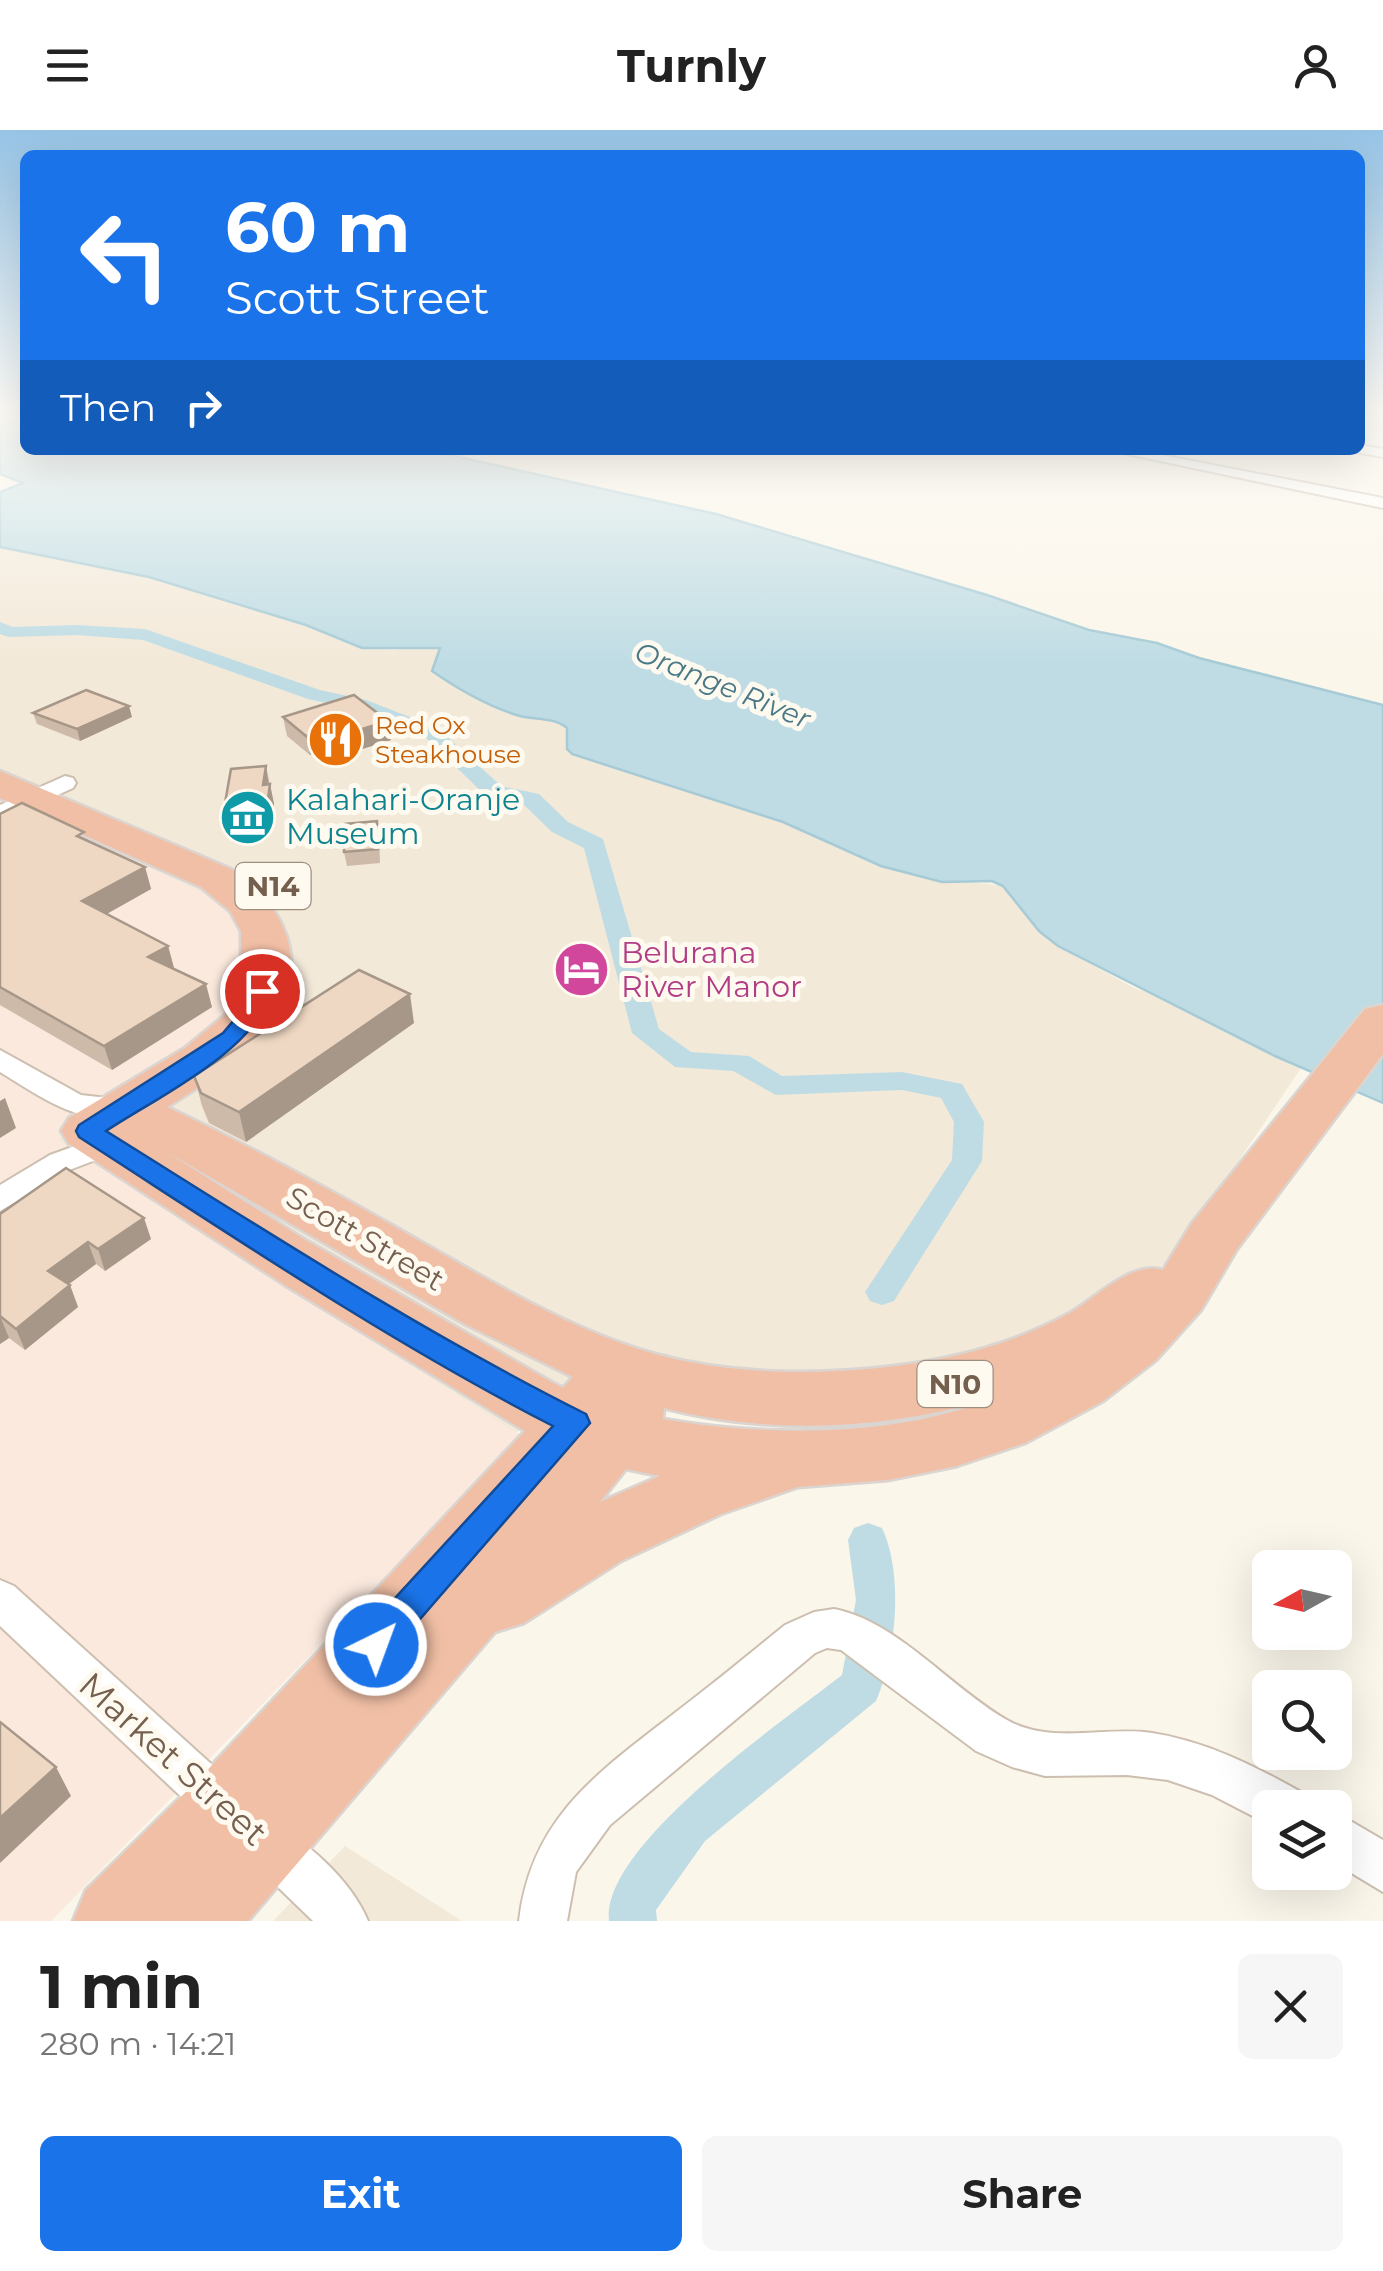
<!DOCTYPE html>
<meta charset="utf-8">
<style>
:root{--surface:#fff;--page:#f6f6f6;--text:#222;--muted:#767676;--accent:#1a73e8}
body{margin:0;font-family:Montserrat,sans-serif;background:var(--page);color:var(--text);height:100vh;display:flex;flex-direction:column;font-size:38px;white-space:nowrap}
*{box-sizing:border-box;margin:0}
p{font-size:32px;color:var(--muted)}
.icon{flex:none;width:55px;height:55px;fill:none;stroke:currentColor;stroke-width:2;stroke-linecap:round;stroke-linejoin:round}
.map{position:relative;height:1791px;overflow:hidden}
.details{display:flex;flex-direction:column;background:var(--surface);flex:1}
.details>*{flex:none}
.guide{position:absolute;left:20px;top:20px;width:1345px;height:305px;border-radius:15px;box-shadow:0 10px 40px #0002;background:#1a73e8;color:#fff;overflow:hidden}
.needle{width:65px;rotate:262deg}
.fabs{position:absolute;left:1252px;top:1420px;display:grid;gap:20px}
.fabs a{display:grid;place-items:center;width:100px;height:100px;border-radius:15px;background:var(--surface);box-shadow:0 10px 40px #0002;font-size:50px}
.pin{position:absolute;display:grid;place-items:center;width:85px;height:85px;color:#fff;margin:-42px;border:5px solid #fff;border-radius:50%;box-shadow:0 2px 10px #0007}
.me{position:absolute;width:110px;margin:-55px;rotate:42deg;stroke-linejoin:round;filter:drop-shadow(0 0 8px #0008)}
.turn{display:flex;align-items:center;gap:35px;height:210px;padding:0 40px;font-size:45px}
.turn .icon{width:130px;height:130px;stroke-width:2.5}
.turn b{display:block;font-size:70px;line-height:85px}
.then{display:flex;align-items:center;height:95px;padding:0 40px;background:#0003;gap:20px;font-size:38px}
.round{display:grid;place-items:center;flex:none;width:105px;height:105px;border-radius:15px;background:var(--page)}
.headline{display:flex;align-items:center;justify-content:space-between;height:170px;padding:0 40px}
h1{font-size:60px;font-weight:700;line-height:75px}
.primary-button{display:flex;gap:20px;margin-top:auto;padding:20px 40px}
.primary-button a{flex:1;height:115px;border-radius:15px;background:var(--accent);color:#fff;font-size:40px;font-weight:700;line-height:115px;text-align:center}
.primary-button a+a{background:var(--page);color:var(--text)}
header{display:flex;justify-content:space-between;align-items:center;height:130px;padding:0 40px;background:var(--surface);font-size:45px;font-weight:700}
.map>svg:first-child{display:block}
</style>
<header><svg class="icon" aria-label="menu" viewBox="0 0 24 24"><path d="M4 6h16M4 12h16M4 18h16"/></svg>Turnly<svg class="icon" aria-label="person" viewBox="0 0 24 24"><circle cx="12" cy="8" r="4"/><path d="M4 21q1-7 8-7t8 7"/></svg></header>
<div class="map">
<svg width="1383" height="1791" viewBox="0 0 1383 1791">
<rect width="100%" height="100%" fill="#fbf6ea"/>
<g fill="#f3e9d9">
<polygon points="0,417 149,447 306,495 350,514 393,520 427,515 440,518 432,541 492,576 560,592 567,598 566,612 601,634 783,692 881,736 914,745 1004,756 1039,801 1058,816 1134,858 1159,866 1301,938 1180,1118 1129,1168 1058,1210 834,1258 600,1216 46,1791 0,1791"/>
<polygon points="345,1716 462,1791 273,1791"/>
</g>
<polygon fill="#fbe9de" points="0,665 221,772 235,785 241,801 243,824 232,883 212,905 57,1010 523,1307 51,1791 0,1791"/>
<path fill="#bfdce4" stroke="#a6cbd6" stroke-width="2.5" d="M0,283H25V320H427L716,384L987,465L1089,500L1157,513L1199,528L1383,575V973L1275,926L1058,816L1039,801L1003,756L992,751L942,752L881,736L783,692L572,624L567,619V598C554,587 536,590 520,586C489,577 458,559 432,541L440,518H362L306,495L149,447L0,417V362L23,353L0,344Z"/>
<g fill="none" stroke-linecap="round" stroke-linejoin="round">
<g fill="#bfdce4" fill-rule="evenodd">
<polygon points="0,492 13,497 77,495 145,499 320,560 366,570 438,598 501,656 539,664 568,692 603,709 659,899 691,922 749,926 782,946 902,942 962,954 984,992 982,1031 894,1171 882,1175 870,1171 865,1162 952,1030 954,992 941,968 902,960 776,965 733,941 675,937 632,903 584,718 552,702 523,674 486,666 424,606 354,579 308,569 143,510 77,505 9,507 0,504"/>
<path d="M868,1393L882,1398C904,1444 896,1525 876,1571L705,1711L656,1780L657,1791H609C601,1715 785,1590 842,1545L856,1470L848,1410L854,1398Z"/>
</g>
<defs>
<g id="street">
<polygon points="1360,315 1383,319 1383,327 1355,322"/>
<polygon points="1108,320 1136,320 1383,368 1383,378"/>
<polygon points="65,646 73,648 76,653 73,658 0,691 0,675"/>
<path d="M0,920L81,965L134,971L139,978L134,985C83,999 41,967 0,942Z"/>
<polygon points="111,1003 122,1006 126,1013 122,1020 72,1039 0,1081 0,1055 50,1025"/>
<polygon points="0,1450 14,1456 240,1660 247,1676 240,1692 224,1699 208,1692 0,1496"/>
<path d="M834,1479C897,1491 952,1559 1007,1590C1050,1615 1106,1596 1152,1603C1205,1611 1255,1636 1301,1662L1308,1678H1270V1695L1212,1665L1168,1650L1127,1645L1045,1646L1012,1637L976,1621L841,1520L827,1518L815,1523L610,1695L576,1742L567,1791H519C531,1687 599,1642 676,1582C713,1554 749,1524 785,1495L814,1482Z"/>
<polygon points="1335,1682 1383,1710 1383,1762 1335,1733"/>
<path d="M267,1692C306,1708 352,1752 368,1791H313L251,1731L244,1715L251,1699Z"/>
</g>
<path id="highway" d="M0,641L231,739C294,781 314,848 260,908C234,936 199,957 167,977C252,1017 334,1062 416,1109C492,1152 570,1200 655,1224C713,1240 775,1244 836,1241C917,1237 997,1223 1070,1183C1095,1169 1132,1130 1163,1140L1192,1093L1365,879L1383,875V924L1237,1119L1201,1180L1156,1230L1103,1271L1025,1313L957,1336L888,1350L798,1357L721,1384L621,1431L524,1493L495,1502L248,1791H73L86,1760L198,1650L525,1301L285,1155L69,1014L61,1001L69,988L185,918L225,885L233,874L241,847V801L230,781L201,757L0,668ZM165,1021L465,1194L573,1247L563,1258L553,1253L307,1111ZM986,1270C896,1308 758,1306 663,1289L664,1278C768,1305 883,1300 986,1270ZM626,1339L660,1346L600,1372Z"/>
</defs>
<use href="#street" stroke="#cdbfb0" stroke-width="4"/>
<use href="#highway" stroke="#dbd5d1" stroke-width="5"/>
<use href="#street" fill="#fff" fill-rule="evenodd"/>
<use href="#highway" fill="#f1bfa5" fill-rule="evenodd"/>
</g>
<g fill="#cebaa8">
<polygon points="33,583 132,587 80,611 37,594"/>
<polygon points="283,587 391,610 330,629 321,622 310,625 287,606"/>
<polygon points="266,636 274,674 271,703 240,706 237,693 230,694 225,673"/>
<polygon points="0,684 86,710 145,737 151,759 106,784 168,816 174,838 212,877 112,940 0,875"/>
<polygon points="379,705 380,733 347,736 344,722"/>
<polygon points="414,893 246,1012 209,993 202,976 194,946"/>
<polygon points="0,1084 151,1109 105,1141 96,1134 69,1154 78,1177 25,1220 9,1208 0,1214"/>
</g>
<g fill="#a79788">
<polygon points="129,576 132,587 80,611 77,599"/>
<polygon points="388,591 391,610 330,629 327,610"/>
<polygon points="318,602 321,622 310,625 306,606"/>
<polygon points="266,636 269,656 263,655"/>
<polygon points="270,654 274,674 271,703 266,683"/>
<polygon points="145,737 151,759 89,794 82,771"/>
<polygon points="168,816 174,838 148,827"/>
<polygon points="206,854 212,877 112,940 104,916"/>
<polygon points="410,864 414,893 246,1012 239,982"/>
<polygon points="5,968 16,998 0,1008 0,971"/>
<polygon points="144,1088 151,1109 105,1141 98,1119"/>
<polygon points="88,1112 96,1134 57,1163 48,1141"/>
<polygon points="70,1155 78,1177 25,1220 16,1199"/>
<polygon points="0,1186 9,1208 0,1214"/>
<polygon points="56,1637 71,1666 0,1733 0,1688"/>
</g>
<g fill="#efd8c3" stroke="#a79788" stroke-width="2.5">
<polygon points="86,560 129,576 77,599 33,583"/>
<polygon points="354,565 388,591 327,610 318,602 306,606 283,587"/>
<polygon points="266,636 263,655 270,654 266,683 236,686 238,672 225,673 231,639"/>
<polygon points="22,673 84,702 77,706 145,737 82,771 168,816 148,827 206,854 104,916 0,857 0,684"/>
<polygon points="377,691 378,719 344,722 345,694"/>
<polygon points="359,840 410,864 239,982 201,963 194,946"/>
<polygon points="66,1038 144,1088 98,1119 88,1112 48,1141 70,1155 16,1199 0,1186 0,1084"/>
<polygon points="0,1592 56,1637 0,1688"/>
</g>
<linearGradient id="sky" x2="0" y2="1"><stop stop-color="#97c4e6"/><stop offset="0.53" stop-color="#fdfbf6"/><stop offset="1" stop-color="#fdfbf6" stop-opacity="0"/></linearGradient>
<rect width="1383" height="534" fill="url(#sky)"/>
<path fill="#1a73e8" stroke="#114b97" stroke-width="2.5" d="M262,854L273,861C252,923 159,966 106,1001C263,1099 420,1201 586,1284L590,1293L388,1526L376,1531L363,1526L358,1515L363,1503L553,1296C389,1212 234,1107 79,1007L76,1001L79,995L223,903L245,877L254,856Z"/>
<defs>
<symbol id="restaurant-disc" viewBox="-11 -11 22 22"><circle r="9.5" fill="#e8710a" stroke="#fefaf0"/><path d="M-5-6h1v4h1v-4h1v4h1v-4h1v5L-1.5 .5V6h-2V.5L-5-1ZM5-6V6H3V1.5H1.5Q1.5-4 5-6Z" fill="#fff"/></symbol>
<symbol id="museum-disc" viewBox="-11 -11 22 22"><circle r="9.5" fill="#0f9aa8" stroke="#fefaf0"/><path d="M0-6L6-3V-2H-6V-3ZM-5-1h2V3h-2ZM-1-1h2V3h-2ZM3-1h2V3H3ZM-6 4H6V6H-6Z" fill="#fff"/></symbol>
<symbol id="hotel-disc" viewBox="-11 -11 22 22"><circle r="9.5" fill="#d1479c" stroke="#fefaf0"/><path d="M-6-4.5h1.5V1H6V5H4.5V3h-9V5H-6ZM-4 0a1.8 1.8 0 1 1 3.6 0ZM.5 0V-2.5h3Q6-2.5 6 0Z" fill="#fff"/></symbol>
</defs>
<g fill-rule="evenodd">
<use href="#restaurant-disc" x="304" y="578" width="63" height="63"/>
<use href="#museum-disc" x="216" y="656" width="63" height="63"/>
<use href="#hotel-disc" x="550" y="808" width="63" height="63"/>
</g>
<g text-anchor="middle" stroke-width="10" stroke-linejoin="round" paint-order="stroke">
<g font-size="25" fill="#c56008" stroke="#fefaf0" text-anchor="start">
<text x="375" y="604">Red Ox<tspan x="375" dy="29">Steakhouse</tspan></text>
</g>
<g font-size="28" font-style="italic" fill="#497886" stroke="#fefaf0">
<text transform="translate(723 555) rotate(22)" y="10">Orange River</text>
</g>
<g fill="#fefaf0" stroke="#9e8e7f" stroke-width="2.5">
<rect x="235.5" y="733" width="75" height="46" rx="8"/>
<rect x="917.5" y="1231" width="75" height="46" rx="8"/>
</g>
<g font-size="28" font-weight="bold" fill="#755f4e">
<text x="273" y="766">N14</text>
<text x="955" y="1264">N10</text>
</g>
<g font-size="30" fill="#0d838f" stroke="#fefaf0" text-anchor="start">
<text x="286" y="680">Kalahari-Oranje<tspan x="286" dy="34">Museum</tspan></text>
</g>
<g font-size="30" fill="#b23c85" stroke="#fefaf0" text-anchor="start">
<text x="621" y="833">Belurana<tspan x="621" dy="34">River Manor</tspan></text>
</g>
<g font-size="30" fill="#755f4e" stroke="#fefaf0">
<text transform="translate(365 1109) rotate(30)" y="10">Scott Street</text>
</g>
<g font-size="35" fill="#755f4e" stroke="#fefaf0">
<text transform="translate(173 1629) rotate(42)" y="12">Market Street</text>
</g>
</g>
</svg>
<div class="fabs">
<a><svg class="needle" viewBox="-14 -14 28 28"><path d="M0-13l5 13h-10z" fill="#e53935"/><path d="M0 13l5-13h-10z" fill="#767676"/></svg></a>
<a><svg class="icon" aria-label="search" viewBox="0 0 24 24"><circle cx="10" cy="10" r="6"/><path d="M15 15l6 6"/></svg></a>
<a><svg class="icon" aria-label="layers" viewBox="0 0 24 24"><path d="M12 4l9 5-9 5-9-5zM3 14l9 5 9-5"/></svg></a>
</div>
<div class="pin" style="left:262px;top:861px;background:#d93025"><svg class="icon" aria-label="arrive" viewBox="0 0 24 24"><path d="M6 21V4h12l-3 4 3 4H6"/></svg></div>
<svg class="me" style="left:376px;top:1515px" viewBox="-20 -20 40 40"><circle r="17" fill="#1a73e8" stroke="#fff" stroke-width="3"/><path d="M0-11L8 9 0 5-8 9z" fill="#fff"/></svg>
<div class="guide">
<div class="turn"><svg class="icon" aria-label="left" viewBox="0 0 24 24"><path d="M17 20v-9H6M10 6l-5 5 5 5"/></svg><div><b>60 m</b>Scott Street</div></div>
<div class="then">Then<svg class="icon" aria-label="right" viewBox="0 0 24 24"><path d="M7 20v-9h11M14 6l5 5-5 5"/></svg></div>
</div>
</div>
<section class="details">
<div class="headline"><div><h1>1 min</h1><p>280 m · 14:21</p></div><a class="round"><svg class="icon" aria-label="close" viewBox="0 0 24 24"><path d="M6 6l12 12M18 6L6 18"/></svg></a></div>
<div class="primary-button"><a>Exit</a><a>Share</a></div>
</section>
